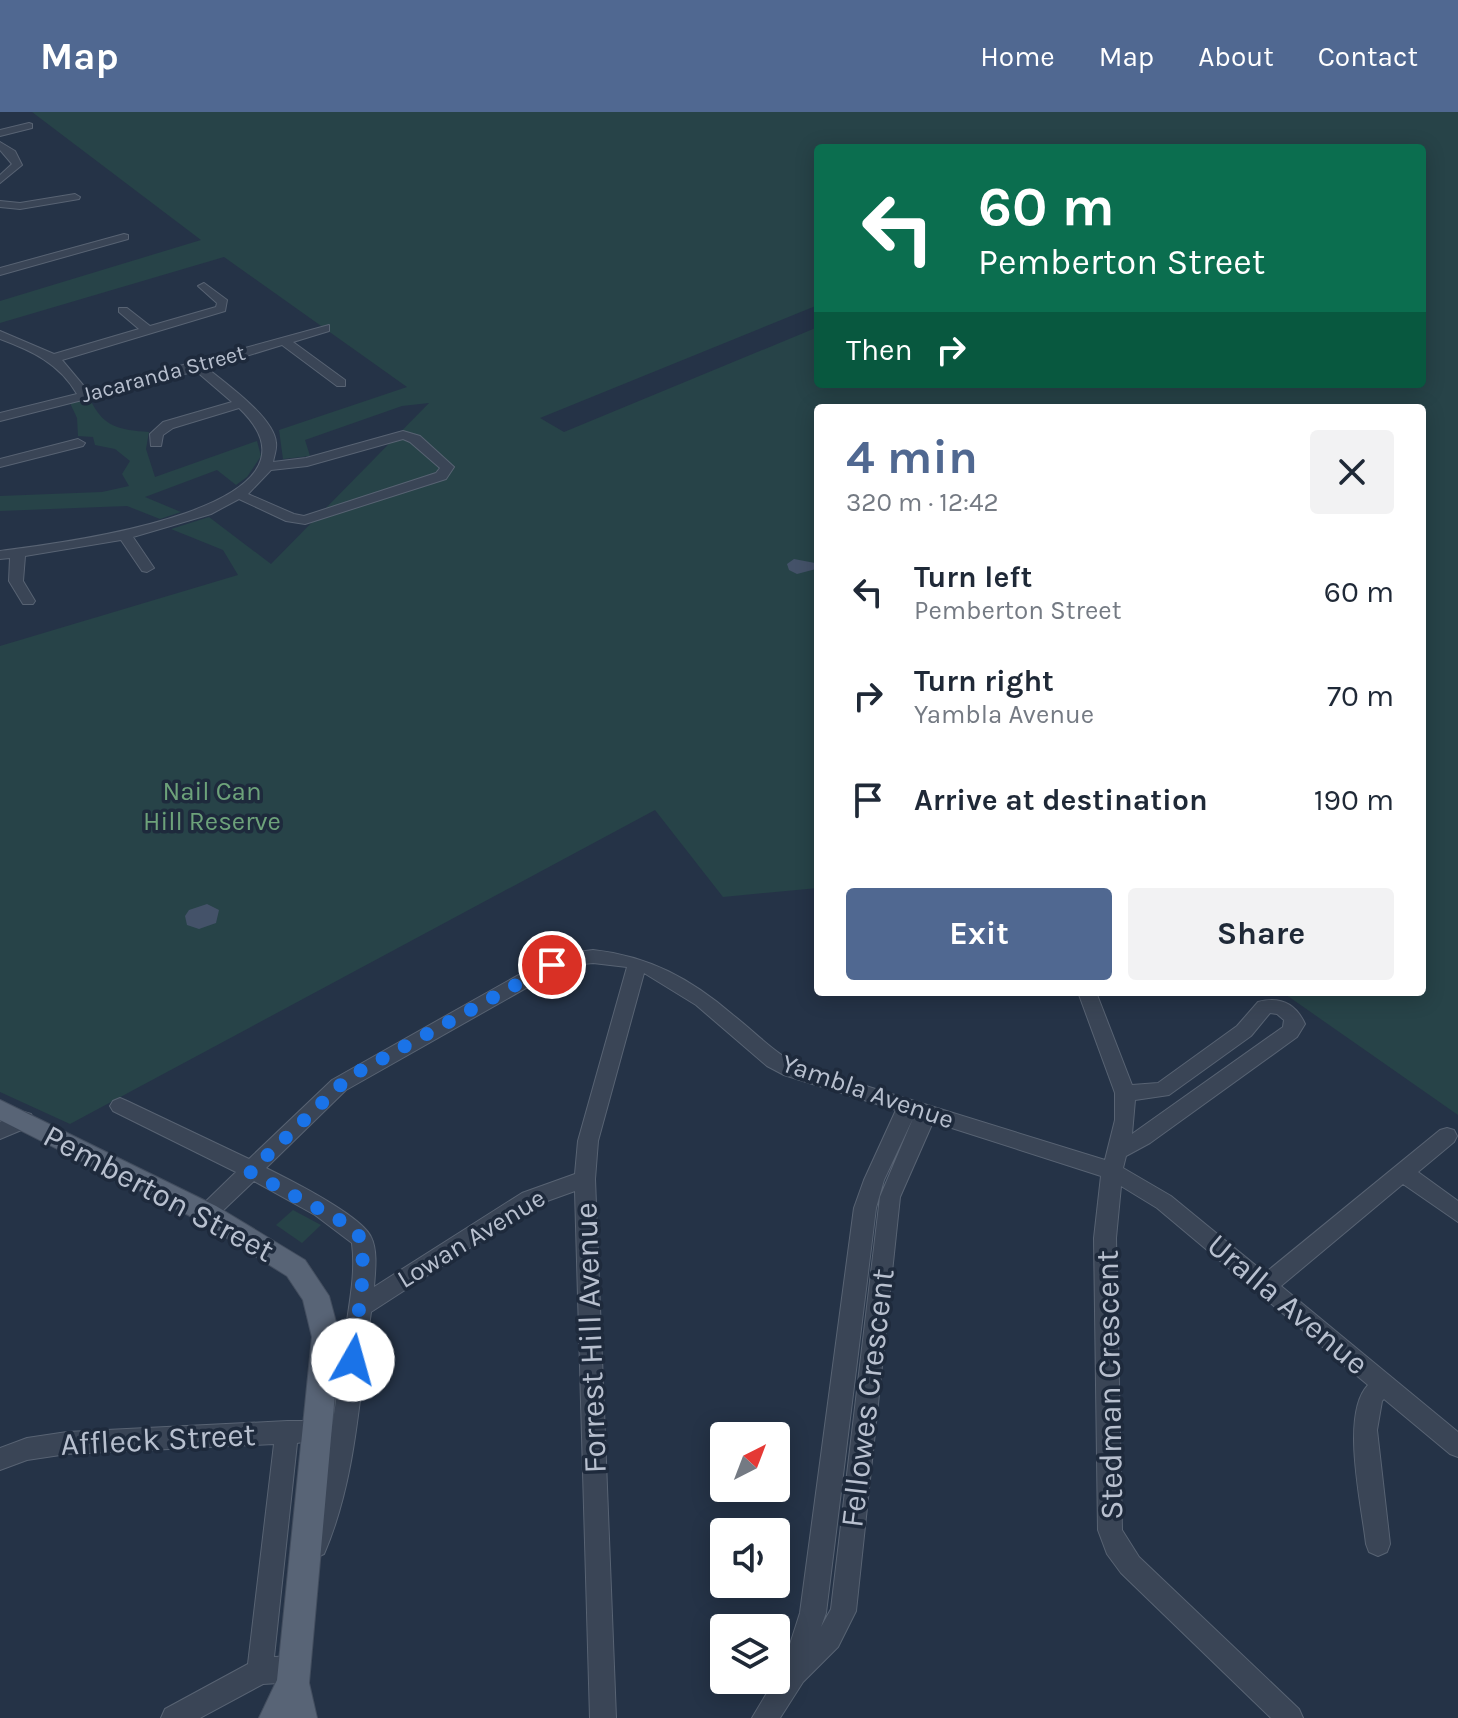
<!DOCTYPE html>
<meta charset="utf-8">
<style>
:root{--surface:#fff;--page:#f2f2f3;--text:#1f2937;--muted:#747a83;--accent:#506891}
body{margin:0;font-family:Karla,sans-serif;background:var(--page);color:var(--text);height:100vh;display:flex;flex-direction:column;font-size:30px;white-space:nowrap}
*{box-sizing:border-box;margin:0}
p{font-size:26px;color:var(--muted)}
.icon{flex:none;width:44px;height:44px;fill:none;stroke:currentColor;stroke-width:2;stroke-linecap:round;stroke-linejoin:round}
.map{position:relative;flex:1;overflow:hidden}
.panel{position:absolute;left:814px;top:292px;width:612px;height:592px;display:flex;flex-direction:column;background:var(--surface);border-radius:8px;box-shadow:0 4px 20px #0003}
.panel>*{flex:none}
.top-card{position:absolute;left:814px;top:32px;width:612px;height:244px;border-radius:8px;box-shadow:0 4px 20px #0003;background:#0b6e4f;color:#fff;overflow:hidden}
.needle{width:52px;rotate:42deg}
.tools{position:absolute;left:710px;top:1310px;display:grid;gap:16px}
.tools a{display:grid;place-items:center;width:80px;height:80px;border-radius:8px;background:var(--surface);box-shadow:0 4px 20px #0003;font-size:40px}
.pin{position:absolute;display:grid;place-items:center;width:68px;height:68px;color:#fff;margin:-34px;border:4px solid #fff;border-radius:50%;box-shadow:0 2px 8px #0007}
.me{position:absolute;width:88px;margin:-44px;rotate:7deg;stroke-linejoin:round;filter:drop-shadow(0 0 6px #0008)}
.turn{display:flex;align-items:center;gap:28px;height:168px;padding:0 32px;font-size:36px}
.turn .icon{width:104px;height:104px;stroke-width:2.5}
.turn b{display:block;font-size:56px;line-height:68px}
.then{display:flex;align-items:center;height:76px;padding:0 32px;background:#0003;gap:16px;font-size:30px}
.round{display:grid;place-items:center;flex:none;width:84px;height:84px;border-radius:8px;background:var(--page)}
.overview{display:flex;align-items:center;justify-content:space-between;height:136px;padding:0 32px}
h1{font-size:48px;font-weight:700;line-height:60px;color:var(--accent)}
.action{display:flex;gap:16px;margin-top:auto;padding:16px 32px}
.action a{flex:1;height:92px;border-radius:8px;background:var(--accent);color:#fff;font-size:32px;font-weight:700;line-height:92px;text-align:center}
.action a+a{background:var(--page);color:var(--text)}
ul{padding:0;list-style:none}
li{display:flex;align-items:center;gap:24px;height:104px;padding:0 32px}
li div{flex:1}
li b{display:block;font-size:30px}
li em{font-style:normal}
header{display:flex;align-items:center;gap:48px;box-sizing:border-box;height:112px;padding:0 40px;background:var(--accent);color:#fff}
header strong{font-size:38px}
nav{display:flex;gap:44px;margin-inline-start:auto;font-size:28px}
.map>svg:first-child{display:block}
</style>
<header>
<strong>Map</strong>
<nav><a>Home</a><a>Map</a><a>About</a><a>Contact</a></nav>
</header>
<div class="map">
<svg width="1458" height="1606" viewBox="0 0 1458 1606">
<rect width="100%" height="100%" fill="#253347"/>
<g fill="#274348" fill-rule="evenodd">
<path d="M32,0H1458V1003L1282,880H1422V296H818V776L723,785L655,698L70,1012L0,980V534L238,463L223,438L171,417L209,405L271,452L429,291L402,294L305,328L310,344L283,347L279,318L407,275L224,145L0,211V189L201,128ZM818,36H1422V272H818V215L564,320L540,306L818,193Z"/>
<path d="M90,287C103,315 119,318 149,320L146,337L155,365L257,329L261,344L247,365L236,373L217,358L145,385L181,400L160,407L127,394L0,399V384L102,380L129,374L122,362L130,349L115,337L95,333L93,325L78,324L77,306L70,291Z"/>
<polygon points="293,1098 321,1113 302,1131 276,1113"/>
</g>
<g fill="#445269">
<polygon points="794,447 815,451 816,457 797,462 789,458 787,452"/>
<polygon points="207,792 219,798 216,811 199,817 187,813 185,804 189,798"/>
</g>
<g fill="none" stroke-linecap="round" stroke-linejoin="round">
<defs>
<g id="minor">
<polygon points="29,11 32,12 32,16 0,24 0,18"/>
<polygon points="0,30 15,39 22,53 0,71 0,63 12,52 0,38"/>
<polygon points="75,82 80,85 79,87 20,97 0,95 0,89 20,91"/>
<polygon points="124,122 128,123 128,127 0,163 0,156"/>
<path d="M204,171L227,188L225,199L62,248L88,279L329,213V219L293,230L345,268V274H337L282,233L207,256C225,271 275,306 276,331C277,337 274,344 273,350L306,346L403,319L420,324L454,355L446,367L305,412L286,409L239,387L211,402L133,425L154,456L147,460L142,459L121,428L25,444L23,469L35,489L33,492H23L9,469L10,446L0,447V439C54,432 346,398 239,296L173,316L163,323L161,334H151L150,322L163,310L232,290L196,259L0,309V301L77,282C59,251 32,239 0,227V219L54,242L139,217L119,200V196H127L150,214L216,195L217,191L198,174ZM403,327L410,330L440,356L436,361L304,404L294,402L248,382L271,358L307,354Z"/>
<polygon points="78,327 85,331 83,334 0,355 0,347"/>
<path d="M593,838C649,844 691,867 733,903C755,920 773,940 798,953L1105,1048L1115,1008V981L1078,880H1096L1132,973L1158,971L1237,914L1258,890C1280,884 1296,892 1305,912L1297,925L1150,1031L1126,1044L1123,1056L1171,1084L1265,1161L1440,1018L1447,1016L1454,1018L1457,1024L1454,1030L1418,1060L1458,1089V1110L1403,1072L1281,1174L1458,1320V1345L1450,1342L1384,1287L1382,1289L1377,1318L1390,1432L1387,1440L1378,1444L1369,1440L1366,1432C1362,1394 1340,1302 1368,1273L1157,1096L1121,1074L1116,1126L1122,1418L1139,1445L1299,1597L1303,1606H1271L1121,1461L1107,1442L1098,1418L1094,1126L1101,1064L933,1010L900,1085L856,1499L838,1535L803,1570L780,1606H752L783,1554L800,1501L854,1096L864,1068L896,998L784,963L767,954L696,893L644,861L598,1029L595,1067L616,1606H590L575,1079L536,1093L371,1200C359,1281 357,1366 324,1442L315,1446L306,1442L303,1434C328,1365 335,1295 345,1223C349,1192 356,1162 352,1131L315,1103L254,1069L214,1107L207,1110L200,1107L196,1101L200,1095L236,1060L113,999L110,994L113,989L120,986L127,989L249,1047L332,968L554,843ZM593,851L627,855L578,1029L575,1062L522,1081L374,1175C375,1160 378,1139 371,1125C361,1103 290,1068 266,1056L346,978L565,854ZM1270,901L1277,902L1284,908L1283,915L1132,1022L1135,988L1169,983L1251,924ZM914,1004L880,1085L831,1497L821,1515L826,1501L876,1096L884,1068Z"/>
<polygon points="24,1000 31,1002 34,1008 31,1014 0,1027 0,1010"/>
<polygon points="287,1309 319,1309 327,1312 331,1319 327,1326 297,1331 274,1545 294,1544 303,1548 307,1557 303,1566 294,1570 263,1572 200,1606 161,1606 165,1597 248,1552 274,1332 67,1342 27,1348 0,1358 0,1336 27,1326 67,1320"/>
</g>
<polygon id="major" points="0,988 216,1094 305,1148 329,1184 340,1225 309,1571 317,1606 259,1606 277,1568 312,1225 303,1188 287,1164 198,1108 0,1008"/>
</defs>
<use href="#minor" stroke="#586373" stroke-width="2"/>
<use href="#major" stroke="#434e5f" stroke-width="2"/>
<use href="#minor" fill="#3a4556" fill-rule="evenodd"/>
<use href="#major" fill="#586476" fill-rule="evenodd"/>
</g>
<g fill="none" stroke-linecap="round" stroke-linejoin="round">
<polyline stroke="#1a73e8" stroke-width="14" stroke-dasharray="0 25.2" points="353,1248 363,1163 362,1127 345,1111 250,1060 349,965 552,853"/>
</g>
<g text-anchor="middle" stroke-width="7" stroke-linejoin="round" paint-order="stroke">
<g font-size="22" fill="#b8c0cf" stroke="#1e2a3c">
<text transform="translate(163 261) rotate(-15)" y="8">Jacaranda Street</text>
</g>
<g font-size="26" fill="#6da27a" stroke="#1e2a3c">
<text x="212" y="688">Nail Can<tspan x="212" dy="30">Hill Reserve</tspan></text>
</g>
<g font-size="26" fill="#b8c0cf" stroke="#1e2a3c">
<text transform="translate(868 979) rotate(19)" y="9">Yambla Avenue</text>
<text transform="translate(471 1126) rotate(-31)" y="9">Lowan Avenue</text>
</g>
<g font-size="32" fill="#b8c0cf" stroke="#1e2a3c">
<text transform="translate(159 1081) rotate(28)" y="11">Pemberton Street</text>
<text transform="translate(1288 1192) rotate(40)" y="11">Uralla Avenue</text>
<text transform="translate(590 1226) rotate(-92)" y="11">Forrest Hill Avenue</text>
<text transform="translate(1109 1273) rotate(-91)" y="11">Stedman Crescent</text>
<text transform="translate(867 1286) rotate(-83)" y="11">Fellowes Crescent</text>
<text transform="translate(158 1327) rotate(-3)" y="11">Affleck Street</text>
</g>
</g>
</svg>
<div class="tools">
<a><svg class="needle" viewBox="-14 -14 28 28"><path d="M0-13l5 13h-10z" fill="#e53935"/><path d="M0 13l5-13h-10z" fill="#747a83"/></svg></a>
<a><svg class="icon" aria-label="sound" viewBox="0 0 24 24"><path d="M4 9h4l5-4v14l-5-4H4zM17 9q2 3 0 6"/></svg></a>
<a><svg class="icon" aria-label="layers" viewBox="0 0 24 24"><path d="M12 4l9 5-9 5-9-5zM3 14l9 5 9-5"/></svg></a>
</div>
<div class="pin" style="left:552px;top:853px;background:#d93025"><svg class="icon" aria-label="arrive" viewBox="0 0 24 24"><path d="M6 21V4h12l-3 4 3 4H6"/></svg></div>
<svg class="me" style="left:353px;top:1248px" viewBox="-20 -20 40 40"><circle r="19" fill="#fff"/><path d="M0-13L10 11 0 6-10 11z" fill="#1a73e8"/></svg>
<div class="top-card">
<div class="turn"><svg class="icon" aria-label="left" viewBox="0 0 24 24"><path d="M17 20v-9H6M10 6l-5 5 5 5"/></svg><div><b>60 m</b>Pemberton Street</div></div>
<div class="then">Then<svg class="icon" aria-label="right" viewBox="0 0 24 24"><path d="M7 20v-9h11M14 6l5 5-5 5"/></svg></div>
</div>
<section class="panel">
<div class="overview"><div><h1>4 min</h1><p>320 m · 12:42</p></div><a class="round"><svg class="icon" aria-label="close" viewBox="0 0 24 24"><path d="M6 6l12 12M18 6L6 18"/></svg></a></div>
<ul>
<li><svg class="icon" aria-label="left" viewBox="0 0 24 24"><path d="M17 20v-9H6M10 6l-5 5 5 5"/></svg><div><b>Turn left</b><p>Pemberton Street</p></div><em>60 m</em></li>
<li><svg class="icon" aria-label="right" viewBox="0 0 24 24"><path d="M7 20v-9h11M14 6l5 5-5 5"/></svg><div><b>Turn right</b><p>Yambla Avenue</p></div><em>70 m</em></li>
<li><svg class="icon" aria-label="arrive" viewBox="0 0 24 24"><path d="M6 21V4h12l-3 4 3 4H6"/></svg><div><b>Arrive at destination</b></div><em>190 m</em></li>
</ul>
<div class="action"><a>Exit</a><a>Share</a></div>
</section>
</div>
